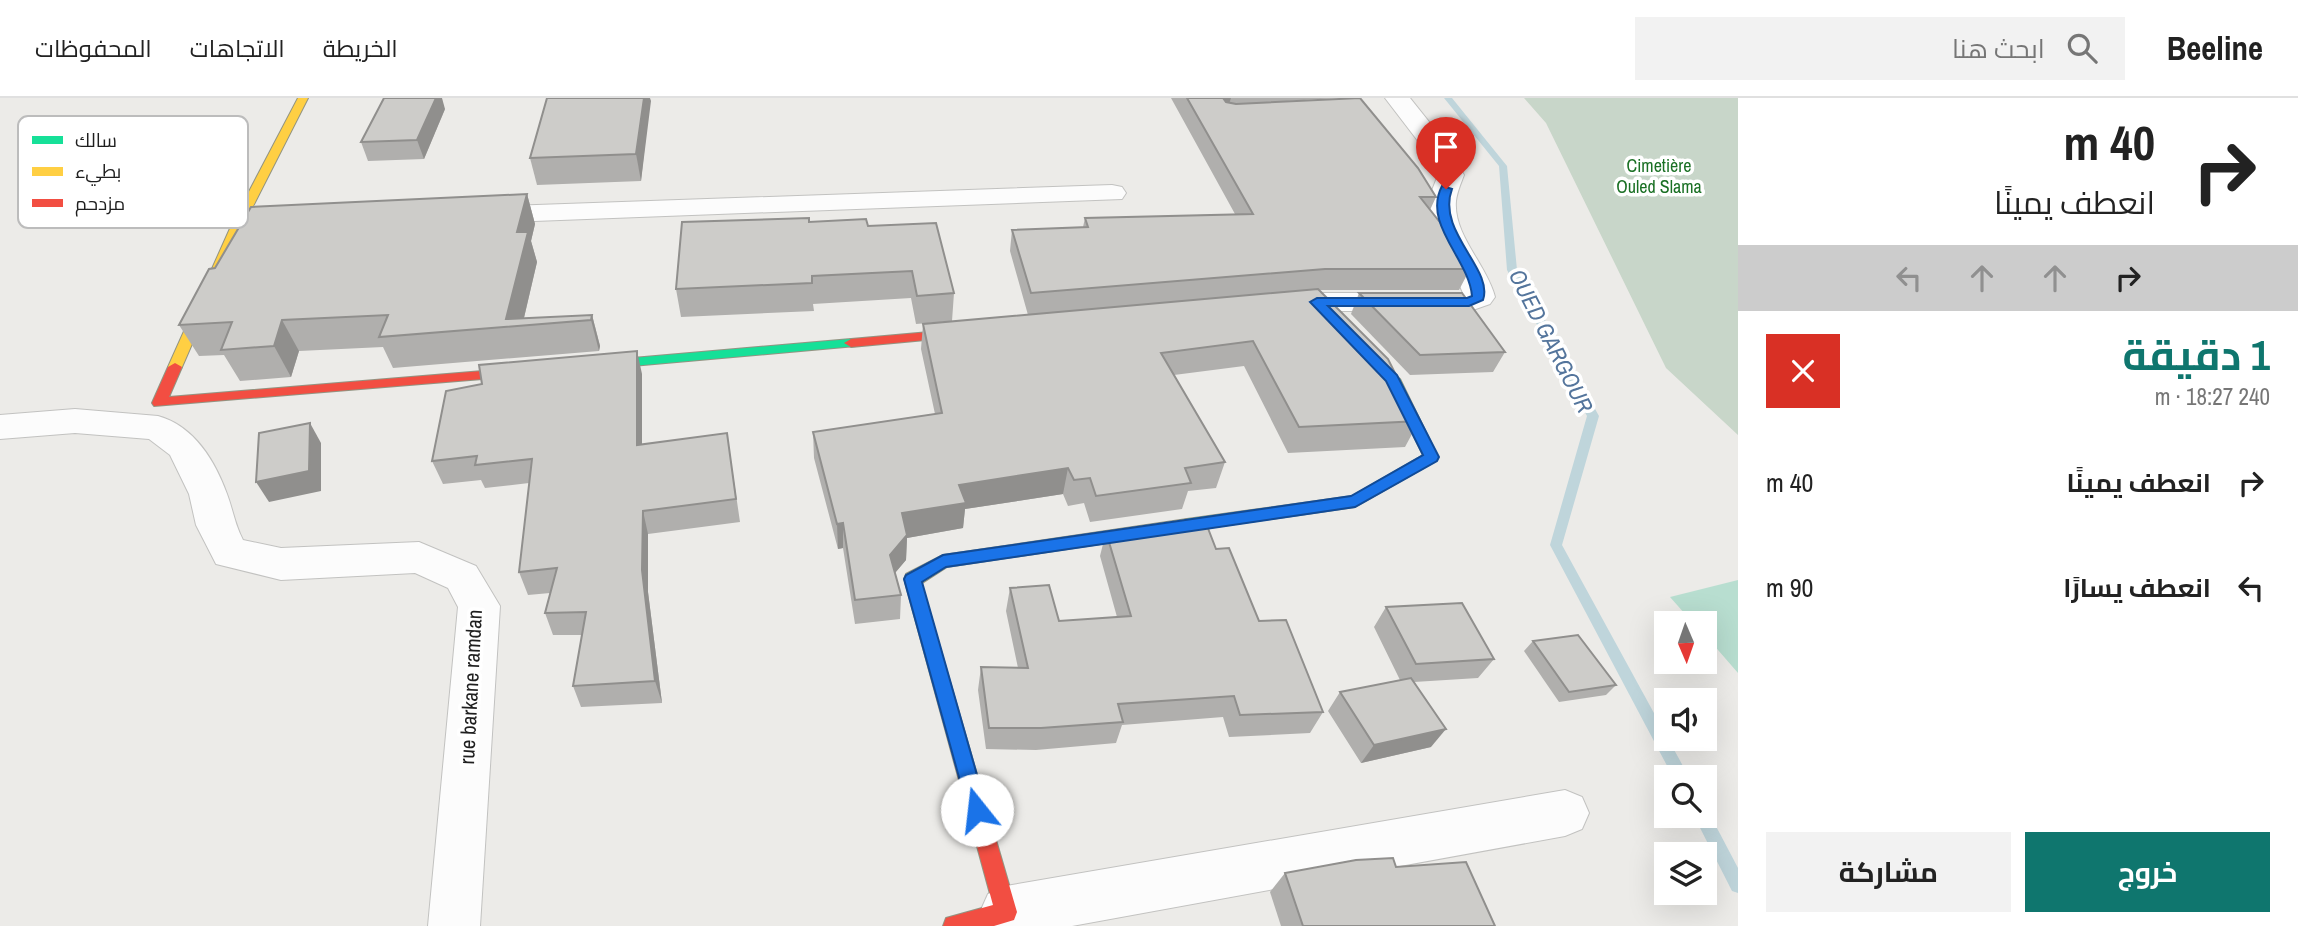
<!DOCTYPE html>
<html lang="ar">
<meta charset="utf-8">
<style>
:root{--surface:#fff;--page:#f2f2f2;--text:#222;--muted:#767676;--line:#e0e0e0;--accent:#0f766e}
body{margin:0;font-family:"Archivo Narrow",Cairo,sans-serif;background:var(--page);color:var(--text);direction:rtl;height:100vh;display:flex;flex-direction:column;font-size:26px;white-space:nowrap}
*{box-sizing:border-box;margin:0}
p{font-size:23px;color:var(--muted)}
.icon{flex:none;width:38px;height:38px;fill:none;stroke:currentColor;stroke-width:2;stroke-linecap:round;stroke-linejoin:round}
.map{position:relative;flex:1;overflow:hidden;direction:ltr}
.side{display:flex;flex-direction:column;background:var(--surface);width:560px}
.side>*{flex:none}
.top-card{background:#fff;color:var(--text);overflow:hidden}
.needle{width:46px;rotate:178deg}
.fabs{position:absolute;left:1654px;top:513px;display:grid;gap:14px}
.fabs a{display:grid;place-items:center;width:63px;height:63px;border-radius:0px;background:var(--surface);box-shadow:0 7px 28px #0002;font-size:35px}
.pin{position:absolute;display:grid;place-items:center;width:60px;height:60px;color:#fff;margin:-72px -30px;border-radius:50% 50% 50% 0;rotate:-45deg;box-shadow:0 0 7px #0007}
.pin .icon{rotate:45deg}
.me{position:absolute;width:77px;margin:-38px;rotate:344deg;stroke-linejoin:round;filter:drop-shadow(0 0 5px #0008)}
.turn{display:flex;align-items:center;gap:24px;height:147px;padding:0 28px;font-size:32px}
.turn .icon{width:91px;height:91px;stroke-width:2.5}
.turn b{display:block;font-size:49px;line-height:60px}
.lanes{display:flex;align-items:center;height:66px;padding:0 28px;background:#0003;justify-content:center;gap:35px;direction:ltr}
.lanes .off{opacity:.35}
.round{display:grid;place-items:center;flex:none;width:74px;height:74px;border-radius:0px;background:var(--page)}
.summary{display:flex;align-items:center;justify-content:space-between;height:119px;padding:0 28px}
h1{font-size:42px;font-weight:700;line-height:52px;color:var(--accent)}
.cta{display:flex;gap:14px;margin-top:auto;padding:14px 28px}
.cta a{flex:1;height:80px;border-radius:0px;background:var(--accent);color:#fff;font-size:28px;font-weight:700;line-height:80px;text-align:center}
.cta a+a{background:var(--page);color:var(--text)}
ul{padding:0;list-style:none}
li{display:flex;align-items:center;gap:21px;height:105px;padding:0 28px}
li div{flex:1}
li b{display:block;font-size:26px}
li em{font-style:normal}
header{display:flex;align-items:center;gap:42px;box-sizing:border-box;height:98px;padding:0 35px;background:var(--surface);border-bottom:2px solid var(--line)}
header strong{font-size:33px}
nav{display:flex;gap:38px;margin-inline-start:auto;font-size:24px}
.search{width:490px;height:63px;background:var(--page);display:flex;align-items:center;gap:18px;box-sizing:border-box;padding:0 24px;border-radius:0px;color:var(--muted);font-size:26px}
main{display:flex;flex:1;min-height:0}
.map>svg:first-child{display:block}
</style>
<header>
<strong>Beeline</strong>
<div class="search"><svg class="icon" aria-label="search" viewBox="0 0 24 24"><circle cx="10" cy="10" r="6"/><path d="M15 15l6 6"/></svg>ابحث هنا</div>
<nav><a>الخريطة</a><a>الاتجاهات</a><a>المحفوظات</a></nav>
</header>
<main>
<section class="side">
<div class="top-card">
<div class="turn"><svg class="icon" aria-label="right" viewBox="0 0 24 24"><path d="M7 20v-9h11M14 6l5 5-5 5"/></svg><div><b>40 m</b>انعطف يمينًا</div></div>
<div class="lanes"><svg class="icon off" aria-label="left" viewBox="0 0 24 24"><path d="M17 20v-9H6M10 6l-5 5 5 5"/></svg><svg class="icon off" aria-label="ahead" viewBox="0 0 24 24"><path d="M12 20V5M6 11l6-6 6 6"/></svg><svg class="icon off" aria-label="ahead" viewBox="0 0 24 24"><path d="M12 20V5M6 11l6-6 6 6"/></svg><svg class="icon" aria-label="right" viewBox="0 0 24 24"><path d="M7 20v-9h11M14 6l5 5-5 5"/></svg></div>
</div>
<div class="summary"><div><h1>1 دقيقة</h1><p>240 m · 18:27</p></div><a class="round" style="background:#d93025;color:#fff"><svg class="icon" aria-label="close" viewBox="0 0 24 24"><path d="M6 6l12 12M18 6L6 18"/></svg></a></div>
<ul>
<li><svg class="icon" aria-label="right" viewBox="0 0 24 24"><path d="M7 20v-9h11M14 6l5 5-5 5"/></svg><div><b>انعطف يمينًا</b></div><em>40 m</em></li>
<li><svg class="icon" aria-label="left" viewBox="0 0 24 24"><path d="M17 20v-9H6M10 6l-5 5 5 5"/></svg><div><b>انعطف يسارًا</b></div><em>90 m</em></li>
</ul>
<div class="cta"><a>خروج</a><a>مشاركة</a></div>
</section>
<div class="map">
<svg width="1738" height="828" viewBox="0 0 1738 828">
<rect width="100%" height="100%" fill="#ecebe8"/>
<polygon fill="#c8d6c9" points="1524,0 1738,0 1738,337 1666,270 1546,25"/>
<polygon fill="#b8ded0" points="1738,482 1738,575 1705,537 1704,525 1693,525 1670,499"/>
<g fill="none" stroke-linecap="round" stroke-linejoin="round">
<g fill="#bfd5db" fill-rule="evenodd">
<polygon points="1444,0 1452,0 1507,68 1517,172 1599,318 1562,447 1689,679 1673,679 1550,447 1587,318 1507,172 1499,68"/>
<polygon points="1704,712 1708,713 1738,770 1738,795 1732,793 1694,718 1704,718"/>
</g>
<defs>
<g id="street">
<path d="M1385,0H1410L1442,40L1464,77C1461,85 1457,94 1456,103C1453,137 1487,167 1495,199L1490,206L1470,213H1317L1306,211L1301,204L1306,197L1317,195H1463L1428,114L1429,100L1438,77L1421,47Z"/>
<polygon points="1112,87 1122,89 1126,95 1122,101 478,125 468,123 464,117 468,111 478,109"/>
<path d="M75,311L158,318C194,328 215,363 227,396C233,412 235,427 243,442L281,450L419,444L476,468L500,508L480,828H428L458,509L448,490L415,475L281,482L216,466L196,427L189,396L170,357L149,341L75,335L0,341V317Z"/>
<polygon points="1565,692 1582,699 1589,715 1582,731 1565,738 1072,828 986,828 980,814 988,796 1006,788"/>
</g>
<g id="fast">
<polygon points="851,241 858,245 856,248 587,272 580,268 587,264"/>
<polygon points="1393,276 1400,281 1438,359 1436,363 1355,409 1187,433 1181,431 1179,427 1181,423 1187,421 1352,398 1423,357 1386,281"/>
</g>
<g id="slow">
<polygon points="298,0 308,0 244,126 182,269 180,272 170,272 168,269 232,126"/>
<polygon points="1187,421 1193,423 1195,427 1193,431 1187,433 947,469 913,491 907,489 904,481 906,476 943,457"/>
</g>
<g id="jam">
<polygon points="974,230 979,231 979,237 851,249 844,245 851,241"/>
<polygon points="175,265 182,269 169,299 531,269 538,273 531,277 154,308 152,305 168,269"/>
<polygon points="913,477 919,479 921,484 1017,814 1014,822 994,828 943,828 946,820 993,807 905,484 907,479"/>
</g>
</defs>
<use href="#street" stroke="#c2c2c0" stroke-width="2"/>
<use href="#fast" stroke="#929482" stroke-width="2"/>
<use href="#slow" stroke="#929482" stroke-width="2"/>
<use href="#jam" stroke="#929482" stroke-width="2"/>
<use href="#street" fill="#fcfcfc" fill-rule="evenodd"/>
<use href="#fast" fill="#16e098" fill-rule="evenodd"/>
<use href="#slow" fill="#ffcf43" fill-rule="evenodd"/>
<use href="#jam" fill="#f24e42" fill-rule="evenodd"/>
</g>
<g fill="#b0afad">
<polygon points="547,0 650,0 641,83 537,87 530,60"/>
<polygon points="1171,0 1337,0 1270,4 1436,99 1430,112 1470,171 1459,192 1319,192 1419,323 1405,349 1288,355 1244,268 1174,277 1225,364 1216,390 1188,393 1182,411 1090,424 1084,405 1068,408 1063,396 965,411 963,430 907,440 906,462 895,475 901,497 900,521 855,526 843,450 838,451 814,360 813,334 935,316 921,251 923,226 1028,217 1010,153 1012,132 1083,129 1085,120 1235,116"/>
<polygon points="445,11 424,61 368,63 361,44"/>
<polygon points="527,96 535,126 531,143 537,164 524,220 592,217 600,248 599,253 393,270 383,249 299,253 291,279 240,283 224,257 199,258 179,227"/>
<polygon points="809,124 868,128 954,195 952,223 916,226 911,200 813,206 814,213 681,219 676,191"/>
<polygon points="1359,195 1505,254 1493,274 1410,277 1351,216"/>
<polygon points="642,276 642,347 727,335 740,424 648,436 648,494 662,605 581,609 573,588 582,537 553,537 545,515 550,495 528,497 519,474 529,385 485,390 481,382 443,386 432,363"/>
<polygon points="1106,434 1216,451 1259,523 1323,614 1310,635 1229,639 1223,619 1122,627 1116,645 1036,652 986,651 978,592 981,569 1018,570 1006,513 1010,490 1059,523 1117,519 1100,458"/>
<polygon points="1386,509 1494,561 1478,580 1414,584 1431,649 1361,665 1328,613 1340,594 1400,582 1374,529"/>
<polygon points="1533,543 1616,587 1606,597 1559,604 1524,553"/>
<polygon points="1396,769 1495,828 1281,828 1270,794 1285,775"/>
</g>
<g fill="#908f8d">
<polygon points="436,0 442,0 445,11 424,61 417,42"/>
<polygon points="644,0 650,0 651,3 641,83 636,56"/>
<polygon points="1220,0 1231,0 1229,6"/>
<polygon points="527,96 535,126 531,143 537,164 522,228 506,221 517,134"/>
<polygon points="592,217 600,248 599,253 591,222"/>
<polygon points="282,222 299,253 291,279 274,248"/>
<polygon points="637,253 642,276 642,370 637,347"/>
<polygon points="310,325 321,345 321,393 269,404 256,384"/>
<polygon points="1068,370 1063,396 965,411 963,430 907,440 906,462 889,482 890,457 902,415 959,387"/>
<polygon points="643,413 648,436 648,494 662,605 655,583 642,472"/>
<polygon points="843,425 843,450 838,451 837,426"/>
<polygon points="1446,631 1431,649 1361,665 1374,647"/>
</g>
<g fill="#cdccc9" stroke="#908f8d" stroke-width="2">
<polygon points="384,0 436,0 417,42 361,44"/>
<polygon points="547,0 644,0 636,56 530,60"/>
<polygon points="1187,0 1223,0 1226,4 1236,6 1360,0 1418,70 1436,99 1420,99 1461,151 1470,171 1325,171 1031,195 1012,132 1088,129 1085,120 1253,116"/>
<polygon points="527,96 517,134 528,134 506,221 592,217 591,222 379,239 388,217 282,222 274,248 221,252 232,224 179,227 209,171 215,170 251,109"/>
<polygon points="809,120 809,124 866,121 868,128 936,125 954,195 917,198 912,173 812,178 812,185 676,191 682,124"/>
<polygon points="1318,191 1388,261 1419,323 1299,329 1253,243 1161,255 1225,364 1185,370 1191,385 1096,398 1090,380 1074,382 1068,370 959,387 966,405 902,415 907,437 890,457 901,497 855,502 843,425 837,426 813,334 942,315 923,226"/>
<polygon points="1359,195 1462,195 1505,254 1420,257"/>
<polygon points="637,253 637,347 727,335 736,401 643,413 642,472 655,583 573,588 586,514 545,515 557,470 519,474 532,361 475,367 477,358 432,363 446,293 482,286 479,267"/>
<polygon points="310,325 309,373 256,384 259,335"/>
<polygon points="1204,420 1216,451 1229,450 1259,523 1286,522 1323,614 1240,617 1234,598 1118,606 1123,624 1041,630 989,630 981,569 1028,570 1010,490 1049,487 1059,523 1131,518 1106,434"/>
<polygon points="1462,505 1494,561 1416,566 1386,509"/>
<polygon points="1578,537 1616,587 1569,594 1533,543"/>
<polygon points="1411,580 1446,631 1374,647 1340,594"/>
<polygon points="1393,760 1396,769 1466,764 1495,828 1303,828 1285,775 1356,762"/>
</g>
<path fill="#1a73e8" stroke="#114b97" stroke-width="2" d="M1442,88L1452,91C1436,134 1494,171 1483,202L1469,208H1328L1397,277L1439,359L1437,363L1355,409L946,469L922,484L987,712L984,719L977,721L970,719L904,481L906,477L943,457L1351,398L1423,357L1386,283L1310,204L1317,200H1467L1472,198C1469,161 1422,126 1442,88Z"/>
<g text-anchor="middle" stroke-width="7" stroke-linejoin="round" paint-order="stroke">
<g font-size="18" fill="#1a7024" stroke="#fff">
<text x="1659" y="74">Cimetière<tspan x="1659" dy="21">Ouled Slama</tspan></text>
</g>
<g font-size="21" fill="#1f1f1f" stroke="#fff">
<text transform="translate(471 589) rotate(-87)" y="7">rue barkane ramdan</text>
</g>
<g font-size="23" font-style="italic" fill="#54759c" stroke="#fff">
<text transform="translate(1551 243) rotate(63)" y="8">OUED GARGOUR</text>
</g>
</g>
<rect x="18" y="18" width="230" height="112" rx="10" fill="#fff" stroke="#bcbcbc" stroke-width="2"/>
<rect x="32" y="38" width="31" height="8" fill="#16e098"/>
<rect x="32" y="69" width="31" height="9" fill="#ffcf43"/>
<rect x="32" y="101" width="31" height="8" fill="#f24e42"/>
<g font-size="19" fill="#1f1f1f">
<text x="75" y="49">سالك</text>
<text x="75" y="80">بطيء</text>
<text x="75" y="112">مزدحم</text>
</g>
</svg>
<div class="fabs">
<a><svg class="needle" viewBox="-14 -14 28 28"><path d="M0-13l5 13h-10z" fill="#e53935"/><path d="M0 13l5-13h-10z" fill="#767676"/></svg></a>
<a><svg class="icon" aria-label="sound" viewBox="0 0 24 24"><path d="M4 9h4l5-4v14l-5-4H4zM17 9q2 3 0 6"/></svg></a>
<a><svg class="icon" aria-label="search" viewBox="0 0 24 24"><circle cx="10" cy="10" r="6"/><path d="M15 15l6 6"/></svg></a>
<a><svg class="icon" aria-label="layers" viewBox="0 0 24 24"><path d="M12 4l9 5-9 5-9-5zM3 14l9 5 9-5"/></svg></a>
</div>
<div class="pin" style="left:1446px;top:91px;background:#d93025"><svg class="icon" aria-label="arrive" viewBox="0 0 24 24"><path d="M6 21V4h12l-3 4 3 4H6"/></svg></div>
<svg class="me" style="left:977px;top:712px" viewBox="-20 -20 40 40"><circle r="19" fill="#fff"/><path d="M0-13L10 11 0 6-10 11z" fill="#1a73e8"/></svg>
</div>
</main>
